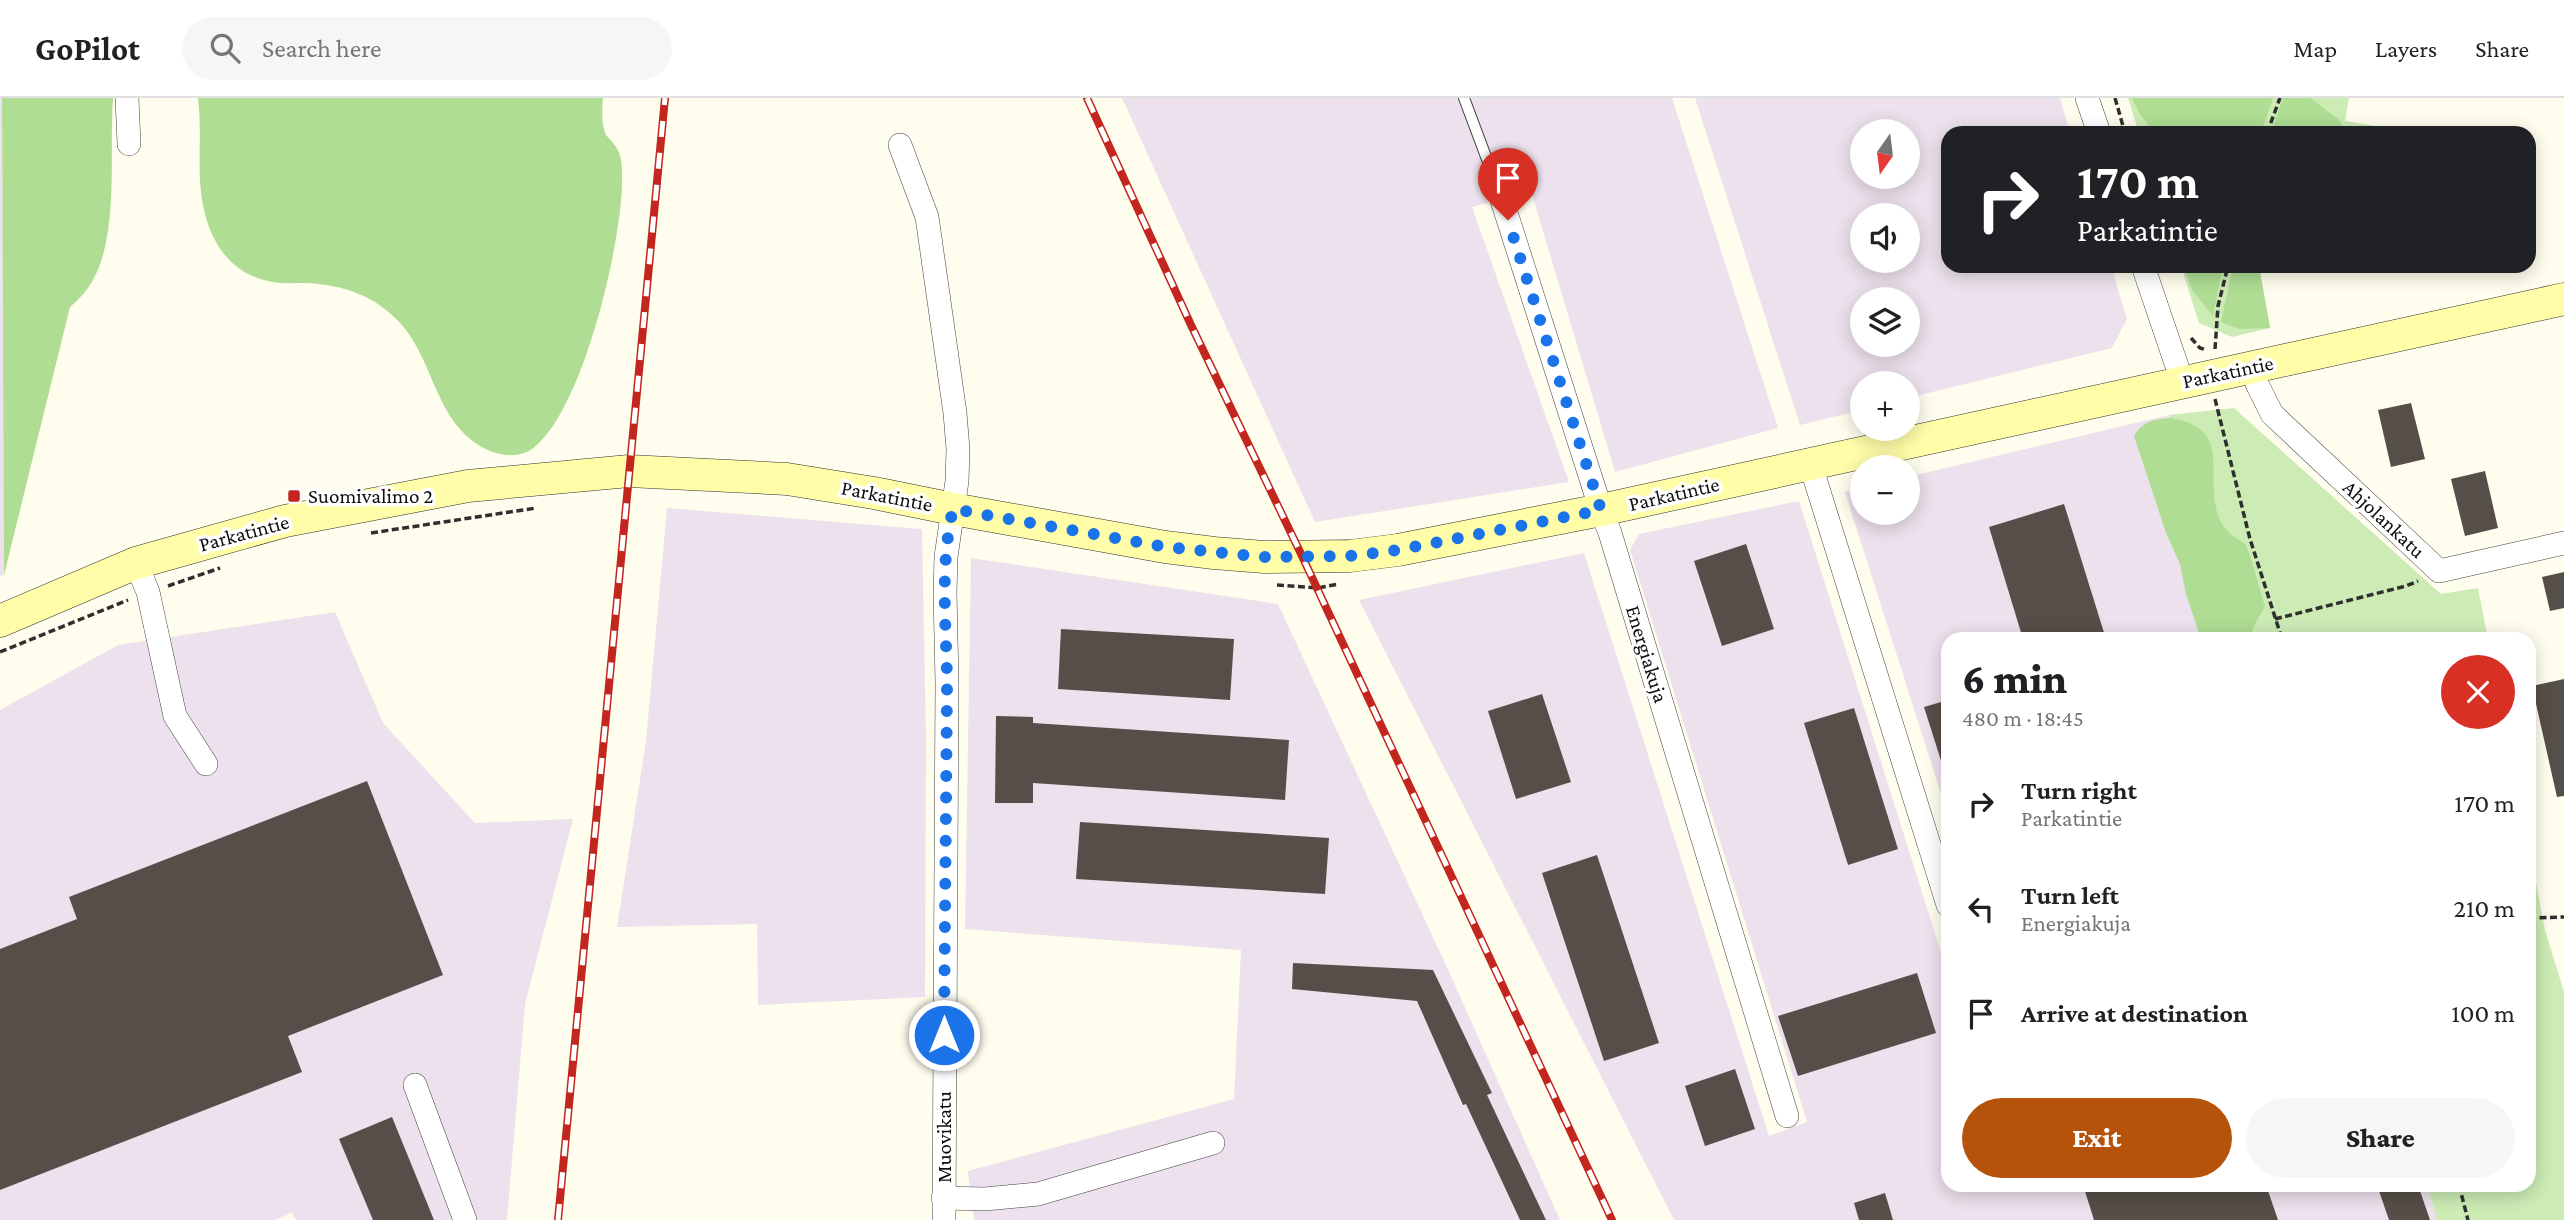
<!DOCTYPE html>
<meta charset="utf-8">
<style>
:root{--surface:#fff;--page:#f6f6f6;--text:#202124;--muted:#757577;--line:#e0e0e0;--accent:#b45309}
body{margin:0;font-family:"Crimson Pro",serif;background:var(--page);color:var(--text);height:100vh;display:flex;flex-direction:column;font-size:26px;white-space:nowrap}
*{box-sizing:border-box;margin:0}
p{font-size:23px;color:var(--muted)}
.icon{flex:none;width:38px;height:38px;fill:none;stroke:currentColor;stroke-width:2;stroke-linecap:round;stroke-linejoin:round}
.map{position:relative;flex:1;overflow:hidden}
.details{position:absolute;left:1941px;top:534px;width:595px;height:560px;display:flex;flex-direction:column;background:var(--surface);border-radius:21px;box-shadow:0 4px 18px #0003}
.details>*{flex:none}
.hud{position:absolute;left:1941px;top:28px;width:595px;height:147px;border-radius:21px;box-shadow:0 4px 18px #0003;background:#202124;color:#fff;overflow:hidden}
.needle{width:46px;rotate:194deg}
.buttons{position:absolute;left:1850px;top:21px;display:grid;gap:14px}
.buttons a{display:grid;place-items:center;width:70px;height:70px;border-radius:50%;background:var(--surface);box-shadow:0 4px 18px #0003;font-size:35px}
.pin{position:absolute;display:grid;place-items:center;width:60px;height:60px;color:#fff;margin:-72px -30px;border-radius:50% 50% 50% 0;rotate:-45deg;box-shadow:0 0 7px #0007}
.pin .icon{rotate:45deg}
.me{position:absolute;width:77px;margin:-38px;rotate:0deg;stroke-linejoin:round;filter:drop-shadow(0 0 5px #0008)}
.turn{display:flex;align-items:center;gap:24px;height:147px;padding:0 21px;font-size:32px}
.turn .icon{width:91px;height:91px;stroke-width:2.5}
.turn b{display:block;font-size:49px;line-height:60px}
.round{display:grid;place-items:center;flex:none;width:74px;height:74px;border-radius:37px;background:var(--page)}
.summary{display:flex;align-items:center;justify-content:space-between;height:119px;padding:0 21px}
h1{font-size:42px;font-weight:800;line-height:52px}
.button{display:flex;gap:14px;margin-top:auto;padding:14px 21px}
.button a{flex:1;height:80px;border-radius:42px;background:var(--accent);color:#fff;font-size:28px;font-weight:800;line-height:80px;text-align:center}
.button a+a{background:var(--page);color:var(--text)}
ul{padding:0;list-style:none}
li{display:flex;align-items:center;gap:21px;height:105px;padding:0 21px}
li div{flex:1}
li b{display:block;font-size:26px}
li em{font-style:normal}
header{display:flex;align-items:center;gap:42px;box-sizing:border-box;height:98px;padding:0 35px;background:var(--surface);border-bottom:2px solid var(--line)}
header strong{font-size:33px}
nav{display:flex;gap:38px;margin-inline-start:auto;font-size:24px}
.search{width:490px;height:63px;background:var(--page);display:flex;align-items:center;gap:18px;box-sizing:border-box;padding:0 24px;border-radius:38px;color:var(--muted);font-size:26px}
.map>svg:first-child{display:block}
</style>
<header>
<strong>GoPilot</strong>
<div class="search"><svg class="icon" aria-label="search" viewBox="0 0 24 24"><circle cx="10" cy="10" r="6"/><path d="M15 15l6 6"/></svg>Search here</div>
<nav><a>Map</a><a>Layers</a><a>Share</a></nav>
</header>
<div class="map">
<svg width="2564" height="1122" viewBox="0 0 2564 1122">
<rect width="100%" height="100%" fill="#fffded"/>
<g fill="#ece1ec" fill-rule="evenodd">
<polygon points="0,0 2,0 4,477 0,478"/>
<polygon points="1122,0 1672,0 1778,330 1615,374 1531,93 1472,109 1569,384 1315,424"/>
<path d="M1695,0H2060L2070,35H1948V168H2111L2127,221L2112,250L1908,300V285H1862V312L1800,327ZM1908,33V79H1862V33ZM1908,117V163H1862V117ZM1908,201V247H1862V201Z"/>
<polygon points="2169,317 2246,541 1948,541 1948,718 1845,394 1862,390 1862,415 1908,415 1908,379"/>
<polygon points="1799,403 1948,877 1948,1087 2427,1087 2437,1122 1674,1122 1359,502 1584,455 1769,1038 1807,1024 1630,452 1639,436"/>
<polygon points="667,410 922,431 926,640 925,899 758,907 757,826 617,829 646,643"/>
<polygon points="971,460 1278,506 1446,867 1560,1122 974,1122 968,1073 1234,1001 1241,852 965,831"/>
<polygon points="335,514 383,625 475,725 573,721 525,906 507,1122 297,1122 291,1115 276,1122 0,1122 0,612 118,547"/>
</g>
<g fill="#ccebb5">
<polygon points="2128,0 2349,0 2345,23 2419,35 2139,35"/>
<polygon points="2181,168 2259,168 2270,230 2232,239 2199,225"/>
<polygon points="2234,310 2441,496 2478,490 2488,541 2246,541 2169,317"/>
<polygon points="2529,748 2545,832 2564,894 2564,1122 2437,1122 2427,1087 2529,1087"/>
</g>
<g fill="#aedd93">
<path d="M2,0H113C109,53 119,133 94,180C88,192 80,200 70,209L4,477Z"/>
<path d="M198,0H603C602,11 601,26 606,37C609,41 613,44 616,49C622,57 622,69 622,80C623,141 583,315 532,351C516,362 493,357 477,346C432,316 433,254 394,219C373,199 348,189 318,186C306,184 294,186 281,185C240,182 215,155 205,116C195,78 203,38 198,0Z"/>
<polygon points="2132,0 2273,0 2261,35 2155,35 2140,16"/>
<polygon points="2283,0 2310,0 2338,21 2348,35 2271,35"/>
<polygon points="2183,168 2223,168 2213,218 2193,193"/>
<polygon points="2233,168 2259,168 2270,230 2239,231 2221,224"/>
<path d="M2171,320C2236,331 2202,377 2219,420C2222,428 2228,435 2236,440C2237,441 2245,445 2245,446C2250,452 2261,498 2265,508L2253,530L2252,541H2201L2186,496L2180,466L2166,435L2134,338C2143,323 2154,321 2171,320Z"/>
</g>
<g fill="#564f49">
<polygon points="2411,305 2425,361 2391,369 2378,312"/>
<polygon points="2485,373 2498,430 2465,438 2451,381"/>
<polygon points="2064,406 2106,541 2023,541 1989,429"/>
<polygon points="1746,446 1774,531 1722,548 1694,463"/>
<polygon points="2564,474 2564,510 2550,513 2542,479"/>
<polygon points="1061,531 1234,541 1230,602 1058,591"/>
<polygon points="2564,581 2564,698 2557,699 2532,588"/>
<polygon points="1542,596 1571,684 1516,701 1488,613"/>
<polygon points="1948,602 1948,672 1944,672 1924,609"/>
<polygon points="1854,610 1898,751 1848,767 1804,625"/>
<polygon points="996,618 1033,619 1033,625 1289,642 1285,702 1033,685 1033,705 995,705"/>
<polygon points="367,683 443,877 288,938 302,974 0,1092 0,851 77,821 69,799"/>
<polygon points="1080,724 1329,740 1325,796 1076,781"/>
<polygon points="1597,757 1659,945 1604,963 1542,775"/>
<polygon points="1293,865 1433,872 1492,995 1487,997 1546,1122 1520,1122 1466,1006 1463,1007 1417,903 1292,891"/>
<polygon points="1917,875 1936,935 1798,978 1778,918"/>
<polygon points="1735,971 1755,1031 1705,1048 1685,988"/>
<polygon points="392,1019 434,1122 373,1122 339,1041"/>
<polygon points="2083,1087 2266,1087 2278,1122 2094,1122"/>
<polygon points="2377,1087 2418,1087 2430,1122 2389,1122"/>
<polygon points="1885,1095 1893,1122 1859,1122 1854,1105"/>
</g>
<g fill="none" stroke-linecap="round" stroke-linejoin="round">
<defs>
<polyline id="lane" points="1464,0 1500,96"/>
<g id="street">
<polyline points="127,0 129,46"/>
<polyline points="2087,0 2099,35"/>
<polyline points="900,47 927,119 955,315 958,351 957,383 946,459 945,495 947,584 944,1122"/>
<polyline points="1500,96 1601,412 1610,435 1787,1018"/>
<polyline points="2143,168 2182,283"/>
<polyline points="2251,269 2258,288 2272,316 2439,473 2564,445"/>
<polyline points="1810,365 1948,807"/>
<polyline points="136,465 148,494 175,618 206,666"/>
<polyline points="415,987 465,1122"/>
<polyline points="943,1100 985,1101 1038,1096 1213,1045"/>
</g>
<polyline id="secondary" points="0,523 136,465 285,423 468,388 629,373 787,381 874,395 953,411 1165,449 1214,455 1264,459 1350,458 1398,452 1601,412 2564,201"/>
</defs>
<use href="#lane" stroke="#404040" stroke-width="12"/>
<use href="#street" stroke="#404040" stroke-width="24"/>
<use href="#secondary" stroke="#2f2f2f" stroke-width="33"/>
<g stroke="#2f2f2f" stroke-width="3.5" stroke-dasharray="7 3.5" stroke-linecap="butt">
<polyline points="2115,0 2125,35"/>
<polyline points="2267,35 2280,0"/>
<polyline points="2191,240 2200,250 2207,252"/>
<polyline points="2215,251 2218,208 2228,168"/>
<polyline points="2215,301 2250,441 2282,541"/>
<polyline points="371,435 536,410"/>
<polyline points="1277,487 1317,490 1339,486"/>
<polyline points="168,488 220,470"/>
<polyline points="2275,521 2406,488 2418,483"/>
<polyline points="0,554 128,502"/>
<polyline points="2529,820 2564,819"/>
<polyline points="2459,1087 2468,1122"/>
</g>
<use href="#lane" stroke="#fff" stroke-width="10"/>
<use href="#street" stroke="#fff" stroke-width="23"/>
<use href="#secondary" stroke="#fffda8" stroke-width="32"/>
<defs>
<g id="rail">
<polyline points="1087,0 1191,227 1302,458 1612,1122"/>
<polyline points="558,1122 665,0"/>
</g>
</defs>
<use href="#rail" stroke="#c3251f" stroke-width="8"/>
<use href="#rail" stroke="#fff" stroke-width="5" stroke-dasharray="16" stroke-linecap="butt"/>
</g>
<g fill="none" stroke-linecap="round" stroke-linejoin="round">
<path stroke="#1a73e8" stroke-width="12" stroke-dasharray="0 21.6" d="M944,937C945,822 946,707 947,591C947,532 939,470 953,411L1166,449L1264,459L1350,458L1398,452L1601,412L1508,122"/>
</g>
<rect fill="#c3251f" stroke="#fff" stroke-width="2.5" x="287" y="391" width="14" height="14" rx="3.5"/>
<g text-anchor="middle" stroke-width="7" stroke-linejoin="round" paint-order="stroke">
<g font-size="21" fill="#0d0d0d" stroke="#fff">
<text transform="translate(2228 274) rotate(-12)" y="7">Parkatintie</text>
<text transform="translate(1674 396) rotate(-13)" y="7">Parkatintie</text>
<text transform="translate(887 398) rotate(11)" y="7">Parkatintie</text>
<text transform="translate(2384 421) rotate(43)" y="7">Ahjolankatu</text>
<text transform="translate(244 435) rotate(-15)" y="7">Parkatintie</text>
<text transform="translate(1647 556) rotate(73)" y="7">Energiakuja</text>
<text transform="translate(944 1039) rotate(-90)" y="7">Muovikatu</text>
</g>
<g font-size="21" fill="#0d0d0d" stroke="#fff" text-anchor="start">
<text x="308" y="405">Suomivalimo 2</text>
</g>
</g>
</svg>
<div class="buttons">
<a><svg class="needle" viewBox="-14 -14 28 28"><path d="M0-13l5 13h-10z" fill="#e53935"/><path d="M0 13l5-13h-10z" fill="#757577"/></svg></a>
<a><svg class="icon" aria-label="sound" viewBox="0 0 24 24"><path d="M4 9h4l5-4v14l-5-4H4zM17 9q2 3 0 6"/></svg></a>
<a><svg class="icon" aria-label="layers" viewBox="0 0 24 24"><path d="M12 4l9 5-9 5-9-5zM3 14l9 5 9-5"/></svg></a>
<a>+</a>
<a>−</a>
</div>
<div class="pin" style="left:1508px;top:122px;background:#d93025"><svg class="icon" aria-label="arrive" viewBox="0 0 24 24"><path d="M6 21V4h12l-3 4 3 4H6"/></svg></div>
<svg class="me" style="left:944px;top:937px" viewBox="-20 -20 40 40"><circle r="17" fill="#1a73e8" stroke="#fff" stroke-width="3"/><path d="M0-11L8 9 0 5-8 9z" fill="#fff"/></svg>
<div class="hud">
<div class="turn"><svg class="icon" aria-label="right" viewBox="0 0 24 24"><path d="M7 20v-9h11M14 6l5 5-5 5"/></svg><div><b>170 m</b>Parkatintie</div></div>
</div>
<section class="details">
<div class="summary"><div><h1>6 min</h1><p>480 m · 18:45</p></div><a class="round" style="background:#d93025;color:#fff"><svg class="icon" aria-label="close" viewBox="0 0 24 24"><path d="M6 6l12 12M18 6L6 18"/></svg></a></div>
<ul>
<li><svg class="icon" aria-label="right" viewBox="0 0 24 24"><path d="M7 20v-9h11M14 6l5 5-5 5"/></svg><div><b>Turn right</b><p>Parkatintie</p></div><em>170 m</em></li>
<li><svg class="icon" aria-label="left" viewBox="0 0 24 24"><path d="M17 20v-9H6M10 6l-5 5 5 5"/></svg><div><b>Turn left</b><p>Energiakuja</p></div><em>210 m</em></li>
<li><svg class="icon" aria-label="arrive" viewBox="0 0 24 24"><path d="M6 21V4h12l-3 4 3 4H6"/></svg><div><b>Arrive at destination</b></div><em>100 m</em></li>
</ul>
<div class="button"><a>Exit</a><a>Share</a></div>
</section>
</div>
